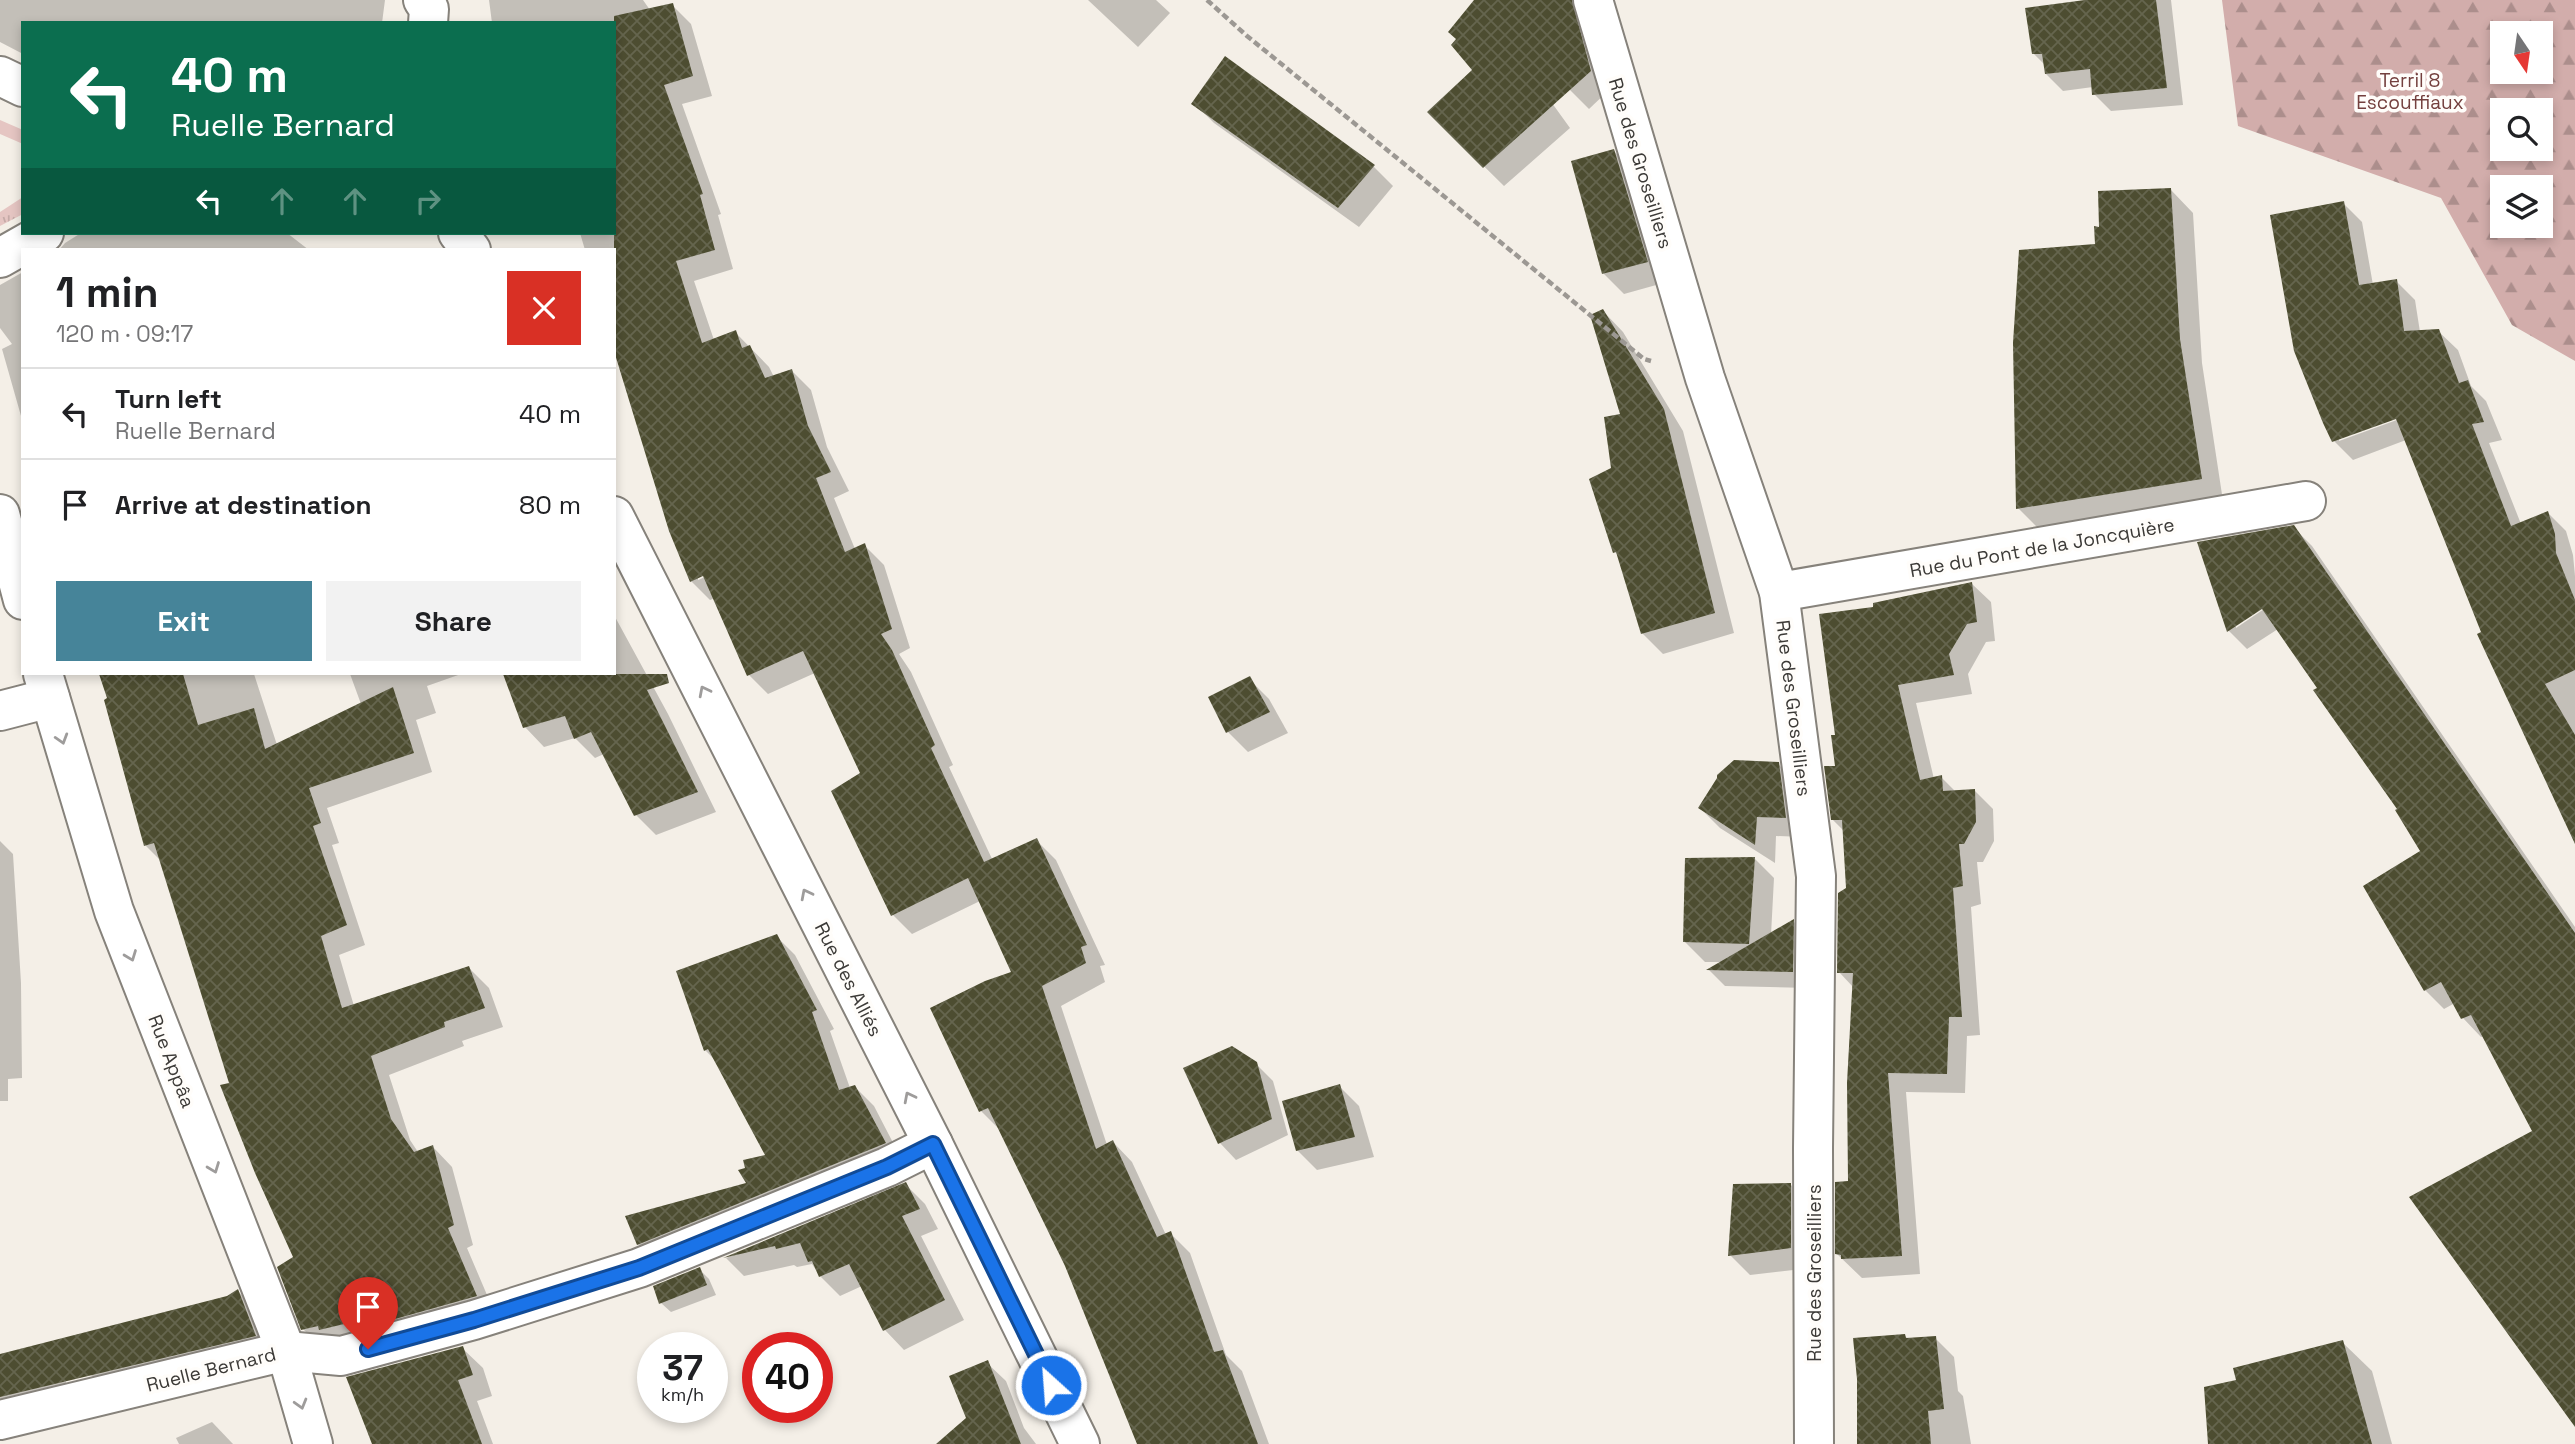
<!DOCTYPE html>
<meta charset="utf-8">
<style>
:root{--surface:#fff;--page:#f2f2f2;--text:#202124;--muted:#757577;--line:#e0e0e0;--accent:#468499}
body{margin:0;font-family:"Space Grotesk",sans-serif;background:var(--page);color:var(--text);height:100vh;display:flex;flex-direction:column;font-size:26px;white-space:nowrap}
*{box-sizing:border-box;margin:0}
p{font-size:23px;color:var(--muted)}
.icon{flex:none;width:38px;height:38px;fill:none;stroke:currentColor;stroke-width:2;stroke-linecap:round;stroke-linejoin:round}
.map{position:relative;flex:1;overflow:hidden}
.sheet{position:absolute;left:21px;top:248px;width:595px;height:427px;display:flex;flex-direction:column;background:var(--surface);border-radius:0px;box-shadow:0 4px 10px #0003}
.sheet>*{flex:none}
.top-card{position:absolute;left:21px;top:21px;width:595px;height:214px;border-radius:0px;box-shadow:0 4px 10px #0003;background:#0b6e4f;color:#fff;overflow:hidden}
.needle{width:46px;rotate:167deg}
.controls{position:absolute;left:2490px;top:21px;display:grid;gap:14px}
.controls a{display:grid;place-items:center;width:63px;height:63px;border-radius:0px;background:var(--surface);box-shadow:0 4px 10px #0003;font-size:35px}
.speed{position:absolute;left:637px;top:1332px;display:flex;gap:14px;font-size:35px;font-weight:700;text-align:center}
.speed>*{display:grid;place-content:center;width:91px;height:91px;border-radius:50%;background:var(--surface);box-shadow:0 4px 10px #0003;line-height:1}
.speed small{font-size:18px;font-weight:400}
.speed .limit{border:10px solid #d22;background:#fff;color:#111}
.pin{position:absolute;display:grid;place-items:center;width:60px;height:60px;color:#fff;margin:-72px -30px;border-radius:50% 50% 50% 0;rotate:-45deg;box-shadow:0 0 7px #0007}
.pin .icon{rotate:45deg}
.me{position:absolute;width:77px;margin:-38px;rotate:334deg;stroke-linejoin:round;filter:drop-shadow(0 0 5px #0008)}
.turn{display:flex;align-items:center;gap:24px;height:147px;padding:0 35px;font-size:32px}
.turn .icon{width:91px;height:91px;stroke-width:2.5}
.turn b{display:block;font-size:49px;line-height:60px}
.lanes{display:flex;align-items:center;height:66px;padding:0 35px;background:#0003;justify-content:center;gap:35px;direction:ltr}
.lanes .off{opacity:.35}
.round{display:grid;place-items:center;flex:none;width:74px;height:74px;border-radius:0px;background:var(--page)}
.summary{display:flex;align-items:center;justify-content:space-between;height:119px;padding:0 35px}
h1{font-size:42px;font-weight:700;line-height:52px}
.button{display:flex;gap:14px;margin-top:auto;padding:14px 35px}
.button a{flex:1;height:80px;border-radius:0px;background:var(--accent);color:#fff;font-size:28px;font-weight:700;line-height:80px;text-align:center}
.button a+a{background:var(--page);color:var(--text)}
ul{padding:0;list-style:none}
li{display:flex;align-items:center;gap:21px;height:91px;padding:0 35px;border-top:2px solid var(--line)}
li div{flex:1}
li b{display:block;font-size:26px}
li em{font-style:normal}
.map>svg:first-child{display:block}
</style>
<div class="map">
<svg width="2575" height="1444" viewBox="0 0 2575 1444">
<defs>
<pattern id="grass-tufts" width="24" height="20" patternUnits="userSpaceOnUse" patternTransform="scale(1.75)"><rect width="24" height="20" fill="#e5c5c2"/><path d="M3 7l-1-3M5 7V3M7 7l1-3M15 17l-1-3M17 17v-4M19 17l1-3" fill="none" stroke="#c5aaa7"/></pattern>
<pattern id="forest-firs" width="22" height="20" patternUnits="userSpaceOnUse" patternTransform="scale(1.75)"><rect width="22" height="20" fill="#d2adab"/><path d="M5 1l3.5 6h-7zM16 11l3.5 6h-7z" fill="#ac8e8c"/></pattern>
<pattern id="building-cross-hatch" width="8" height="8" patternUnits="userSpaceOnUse" patternTransform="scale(1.75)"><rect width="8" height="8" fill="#4d4d31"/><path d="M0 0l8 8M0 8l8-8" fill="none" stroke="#65654e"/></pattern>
</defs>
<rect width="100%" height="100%" fill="#f4efe7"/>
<g fill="url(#grass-tufts)">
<polygon points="0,120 23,130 23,144 0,134"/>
<polygon points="23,197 23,214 0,226 0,212"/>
</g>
<path fill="url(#forest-firs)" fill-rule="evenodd" d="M2222,0H2575V361L2512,325L2441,198L2238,126ZM2502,33H2541V72H2502ZM2502,110H2541V149H2502ZM2502,187H2541V226H2502Z"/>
<g fill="#0003" fill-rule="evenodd">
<polygon points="0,0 385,0 382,23 23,23 23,54 0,42"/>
<path d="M489,0H643L650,10L672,5L691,24L712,96L682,104L721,214L718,215L733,269L694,281L714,340L735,332L769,367L774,377L792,371L811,390L827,447L849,491L834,498L855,549L864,545L884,565L910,648L899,654L911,672L953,765L949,767L993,861L1037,841L1056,860L1105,965L1100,966L1105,982L1061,1006L1107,1145L1113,1142L1132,1162L1166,1235L1170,1233L1190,1253L1226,1355L1242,1371L1269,1444H1139L1067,1265L1000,1130L981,1111L1014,973L980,901L912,934L893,915L863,774L815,673L768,694L749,675L715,598L710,600L691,581L614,250H585L580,233H614V23H492ZM712,574L698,580V576Z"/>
<polygon points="1088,0 1156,0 1170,13 1138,47"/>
<polygon points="1531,0 1556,0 1594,40 1609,90 1589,109 1570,90"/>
<polygon points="2100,0 2171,0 2183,105 2111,111 2094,94 2093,87 2063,91 2046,74 2045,65 2033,53"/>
<polygon points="1500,31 1570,128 1504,186 1429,112 1474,70"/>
<polygon points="1194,103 1373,166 1393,186 1359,227 1214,123"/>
<polygon points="1614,151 1634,172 1667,282 1624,294 1603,273"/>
<polygon points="2171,190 2193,213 2202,363 2223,501 2041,531 2018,508 2096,246"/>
<path d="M2343,203L2362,222L2373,285L2396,281L2415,300L2420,332L2438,331L2458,350L2471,386L2486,401L2502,440L2489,443L2521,524L2548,513L2566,531L2573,555L2575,576V840L2483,633L2406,440L2353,460L2334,441ZM2404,414L2405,417L2339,441V437Z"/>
<polygon points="81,233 287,233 309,250 59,250 65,243"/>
<polygon points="23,272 23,423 2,349 12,344 0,328 0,285"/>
<polygon points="1603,311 1623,332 1683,431 1734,633 1663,654 1642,633 1619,556 1615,552 1613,468 1622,416"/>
<path d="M2293,527L2312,546L2575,927V1424L2534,1132L2484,1036L2481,1037L2463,1018L2455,1003L2444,1009L2425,990L2423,851L2399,810L2278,629L2247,649L2229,631L2200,543ZM2268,603L2270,605L2236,628V624Z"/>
<polygon points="1972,584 1991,602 1995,641 1986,642 1968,674 1972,694 1916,703 1934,779 1941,777 1956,792 1974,790 1993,809 1994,841 1983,862 1977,862 1981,904 1971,907 1980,1035 1967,1036 1965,1093 1906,1092 1920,1274 1862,1278 1837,1254 1849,1183 1854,988 1839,972 1848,889 1844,831 1832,819 1837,768 1837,736 1875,609"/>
<polygon points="614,615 668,714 716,812 656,835 636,815 604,754 595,758 575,738 544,747 525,727 505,674 614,674"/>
<polygon points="101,674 254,674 277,745 361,704 350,674 461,674 427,686 436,713 416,720 432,772 327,808 339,843 332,845 365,945 339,955 354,1006 469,968 489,988 503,1027 462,1041 464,1046 389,1075 410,1140 418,1152 433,1147 452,1167 473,1245 467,1248 496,1316 323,1349 303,1329 295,1258 231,1085 161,861 145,845"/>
<polygon points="1249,679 1269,699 1288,733 1248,752 1228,732"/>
<polygon points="1778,764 1798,784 1805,837 1776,836 1775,863 1720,828 1700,808"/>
<polygon points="0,841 13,854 21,983 22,1078 8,1079 8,1101 0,1101"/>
<polygon points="1754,858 1774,878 1771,935 1793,921 1810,938 1809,988 1725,986 1709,970 1723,962 1705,962 1685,942"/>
<polygon points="776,936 795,955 834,1029 830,1031 850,1088 855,1087 874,1106 903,1162 657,1263 638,1244 749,1184 768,1156 717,1062 705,1050"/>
<polygon points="1256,1064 1273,1081 1288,1135 1236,1160 1220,1143"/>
<polygon points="1339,1086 1359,1106 1374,1157 1317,1170 1297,1150"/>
<polygon points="905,1184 925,1204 938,1229 921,1236 964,1320 904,1350 885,1330 862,1286 840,1296 820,1276 812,1264 797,1267 794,1265 744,1276 726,1258"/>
<polygon points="1791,1185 1811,1205 1811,1268 1750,1275 1730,1255"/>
<polygon points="699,1269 709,1279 716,1295 671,1312 661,1303"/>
<polygon points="238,1291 257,1311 275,1355 110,1394 91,1375"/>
<polygon points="1905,1336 1908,1339 1935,1338 1954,1357 1958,1391 1963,1396 1971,1444 1859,1444"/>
<polygon points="2342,1342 2372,1371 2392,1444 2210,1444"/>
<polygon points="462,1348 483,1368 492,1396 477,1401 493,1444 375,1444"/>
<polygon points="0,1356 66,1363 66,1406 0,1431"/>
<polygon points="987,1363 1006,1381 1024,1428 1036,1444 939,1444 968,1419"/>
<polygon points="212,1422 233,1444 179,1444 176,1438"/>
</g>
<g fill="url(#building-cross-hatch)">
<polygon points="1474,0 1572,0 1591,71 1483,168 1427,112 1472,70 1451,45 1456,39 1448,32"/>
<polygon points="2085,0 2156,0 2167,88 2092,95 2090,69 2045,74 2042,54 2032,54 2025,8"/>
<polygon points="673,3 693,76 664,85 703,194 700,195 715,250 676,261 702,343 736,330 742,348 750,345 765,378 792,369 808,426 831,472 816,478 845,552 865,543 892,629 881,634 892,650 935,745 931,748 984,862 1037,838 1087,945 1081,947 1086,963 1042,986 1096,1149 1113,1140 1157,1237 1171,1231 1214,1352 1223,1350 1258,1444 1137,1444 1065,1266 988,1108 979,1112 930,1008 985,981 1011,972 968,878 891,916 831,791 860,773 803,651 747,676 703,576 690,582 669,531 614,351 614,16"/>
<polygon points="1225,56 1375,165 1338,208 1191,104"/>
<polygon points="1614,149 1648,262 1602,274 1571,161"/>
<polygon points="2171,188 2180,339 2202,479 2016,509 2013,343 2019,250 2095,244 2094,226 2099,227 2098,191"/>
<polygon points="2344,201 2359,285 2397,279 2404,331 2439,329 2459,383 2468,380 2484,422 2472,424 2511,526 2548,511 2555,534 2556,553 2575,600 2575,670 2545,684 2575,735 2575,844 2477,634 2481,632 2396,419 2332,442 2323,423 2294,351 2270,215"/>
<polygon points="1603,309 1664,409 1715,613 1641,634 1616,552 1613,553 1589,479 1611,468 1604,417 1620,414 1590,315"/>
<polygon points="2294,525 2575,933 2575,1427 2409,1197 2532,1131 2471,1015 2461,1019 2441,982 2424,991 2363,886 2420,851 2395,810 2397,809 2313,690 2317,688 2262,609 2227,632 2197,542"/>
<polygon points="1972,582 1977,622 1967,624 1949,654 1954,675 1898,685 1920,780 1942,775 1943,791 1975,789 1976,822 1964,844 1959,844 1963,886 1953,888 1962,1017 1949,1017 1947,1074 1888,1073 1902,1256 1841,1259 1841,1255 1835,1254 1835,1182 1848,1181 1847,1083 1853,973 1837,973 1838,893 1846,888 1842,820 1831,820 1824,766 1835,766 1831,735 1835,735 1819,614 1873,607 1873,603"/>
<polygon points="99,674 183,674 198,725 254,708 265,749 393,687 414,753 309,788 321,823 313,826 347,925 321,936 342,1008 469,966 485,1008 444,1022 445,1027 371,1056 391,1119 414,1152 433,1145 454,1225 448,1228 477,1296 388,1321 386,1314 319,1330 318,1326 301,1330 277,1267 293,1257 255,1173 220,1085 229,1083 154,843 144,846 104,700 107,698"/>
<polygon points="503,674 667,674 669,683 647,690 698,792 634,816 591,732 574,739 565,716 523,728"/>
<polygon points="1250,676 1270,712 1226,733 1208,697"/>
<polygon points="1734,760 1779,762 1786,818 1757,817 1755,845 1698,808 1717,778 1717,775"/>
<polygon points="1755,857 1749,944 1683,942 1685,858"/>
<polygon points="1794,919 1793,972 1706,970"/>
<polygon points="777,934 817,1010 812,1012 839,1090 855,1085 886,1143 637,1245 625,1216 746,1183 738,1170 745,1168 743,1160 765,1155 708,1049 704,1051 676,971"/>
<polygon points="1232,1046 1257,1062 1272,1119 1218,1144 1183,1068"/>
<polygon points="1340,1084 1355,1137 1296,1151 1282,1101"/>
<polygon points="906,1182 920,1209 902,1216 945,1300 883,1331 849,1264 819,1277 812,1261 808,1262 800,1243 776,1249 775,1246 723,1258"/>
<polygon points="1791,1183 1791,1248 1728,1256 1733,1184"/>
<polygon points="700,1267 707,1285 659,1304 653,1286"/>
<polygon points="238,1289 256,1336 0,1397 0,1354 227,1296"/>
<polygon points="1905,1334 1906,1338 1936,1336 1944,1409 1928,1411 1931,1444 1857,1444 1857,1379 1853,1338"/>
<polygon points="2343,1340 2372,1444 2208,1444 2204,1387 2236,1380 2233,1368"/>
<polygon points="463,1346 473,1375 458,1380 482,1444 372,1444 346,1377"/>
<polygon points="988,1360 1021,1444 936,1444 966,1418 949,1376"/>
</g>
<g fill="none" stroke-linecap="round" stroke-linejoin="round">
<defs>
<g id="minor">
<polyline points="423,0 429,9 428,23"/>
<polyline points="1593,0 1705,378 1779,592 1816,876 1813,1148 1814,1444"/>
<polyline points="0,76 23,87"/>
<polyline points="458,233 471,250"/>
<polyline points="0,258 44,233"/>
<polyline points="0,514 23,600"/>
<polyline points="614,516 933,1144 1080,1444"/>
<polyline points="1779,592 2306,501"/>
<polyline points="43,674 114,911 286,1351 313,1444"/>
<polyline points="0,711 50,698"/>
<polyline points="0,1420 286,1351 341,1356 474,1320 639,1268 887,1167 933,1144"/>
</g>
</defs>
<use href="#minor" stroke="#86827b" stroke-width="42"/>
<polyline stroke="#9c9893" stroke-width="4.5" stroke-dasharray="7 3.5" stroke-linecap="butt" points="1207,0 1247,36 1644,359 1651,361"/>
<use href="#minor" stroke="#fff" stroke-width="38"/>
</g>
<defs><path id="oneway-chevron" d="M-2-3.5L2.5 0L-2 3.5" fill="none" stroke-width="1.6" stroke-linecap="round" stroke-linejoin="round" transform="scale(1.75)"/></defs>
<g stroke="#9e9c9b">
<use href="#oneway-chevron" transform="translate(704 691) rotate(-117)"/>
<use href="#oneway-chevron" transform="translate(62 739) rotate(73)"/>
<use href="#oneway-chevron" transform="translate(806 894) rotate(-117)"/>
<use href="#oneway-chevron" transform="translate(131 956) rotate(69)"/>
<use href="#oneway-chevron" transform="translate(909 1097) rotate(-117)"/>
<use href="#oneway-chevron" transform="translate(214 1168) rotate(69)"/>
<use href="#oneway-chevron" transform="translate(301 1404) rotate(74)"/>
</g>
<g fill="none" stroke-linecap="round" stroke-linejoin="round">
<defs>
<polyline id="route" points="368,1349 474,1320 639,1268 887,1167 933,1144 1051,1385"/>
</defs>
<use href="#route" stroke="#114b97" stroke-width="18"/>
<use href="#route" stroke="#1a73e8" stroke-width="12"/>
</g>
<g text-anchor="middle" stroke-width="7" stroke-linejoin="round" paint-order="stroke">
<g font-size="19" fill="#74403e" stroke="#fffdfa">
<text x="2410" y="87">Terril 8<tspan x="2410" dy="22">Escouffiaux</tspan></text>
</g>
<g font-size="19" fill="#3c3a37" stroke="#fffdfa">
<text transform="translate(1641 163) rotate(73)" y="7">Rue des Groseilliers</text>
<text transform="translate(2042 547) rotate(-10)" y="7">Rue du Pont de la Joncquière</text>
<text transform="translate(1794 708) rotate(83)" y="7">Rue des Groseilliers</text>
<text transform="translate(849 979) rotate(63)" y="7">Rue des Alliés</text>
<text transform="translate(172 1061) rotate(69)" y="7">Rue Appâa</text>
<text transform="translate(1814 1273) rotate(-90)" y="7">Rue des Groseilliers</text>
<text transform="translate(211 1369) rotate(-14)" y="7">Ruelle Bernard</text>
</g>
</g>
</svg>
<div class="controls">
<a><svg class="needle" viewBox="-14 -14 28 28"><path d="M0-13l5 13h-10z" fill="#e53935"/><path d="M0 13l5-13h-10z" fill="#757577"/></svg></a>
<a><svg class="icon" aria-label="search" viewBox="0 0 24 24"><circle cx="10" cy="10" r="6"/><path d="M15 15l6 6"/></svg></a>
<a><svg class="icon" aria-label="layers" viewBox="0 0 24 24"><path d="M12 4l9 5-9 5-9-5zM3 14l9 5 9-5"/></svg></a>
</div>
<div class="speed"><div>37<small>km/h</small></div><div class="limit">40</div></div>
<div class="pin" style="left:368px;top:1349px;background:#d93025"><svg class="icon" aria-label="arrive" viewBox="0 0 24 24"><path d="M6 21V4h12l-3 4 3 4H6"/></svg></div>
<svg class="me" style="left:1051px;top:1385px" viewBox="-20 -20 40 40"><circle r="17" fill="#1a73e8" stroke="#fff" stroke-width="3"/><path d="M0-11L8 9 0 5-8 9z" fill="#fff"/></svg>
<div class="top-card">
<div class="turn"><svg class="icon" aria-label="left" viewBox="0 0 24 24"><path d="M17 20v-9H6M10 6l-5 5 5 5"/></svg><div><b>40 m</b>Ruelle Bernard</div></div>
<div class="lanes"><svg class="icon" aria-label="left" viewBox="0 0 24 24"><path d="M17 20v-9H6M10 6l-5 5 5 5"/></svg><svg class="icon off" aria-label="ahead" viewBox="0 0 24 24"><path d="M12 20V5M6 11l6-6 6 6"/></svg><svg class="icon off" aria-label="ahead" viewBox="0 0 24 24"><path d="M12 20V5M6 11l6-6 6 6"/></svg><svg class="icon off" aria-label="right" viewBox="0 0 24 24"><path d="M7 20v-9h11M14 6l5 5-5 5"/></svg></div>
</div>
<section class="sheet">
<div class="summary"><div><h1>1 min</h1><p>120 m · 09:17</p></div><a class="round" style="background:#d93025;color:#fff"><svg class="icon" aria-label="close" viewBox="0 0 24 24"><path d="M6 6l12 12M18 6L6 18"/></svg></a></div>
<ul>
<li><svg class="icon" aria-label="left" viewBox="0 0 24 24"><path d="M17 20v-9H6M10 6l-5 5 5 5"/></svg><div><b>Turn left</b><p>Ruelle Bernard</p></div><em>40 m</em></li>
<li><svg class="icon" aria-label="arrive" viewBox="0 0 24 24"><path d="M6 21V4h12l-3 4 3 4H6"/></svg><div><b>Arrive at destination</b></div><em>80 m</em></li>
</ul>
<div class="button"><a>Exit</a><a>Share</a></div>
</section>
</div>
